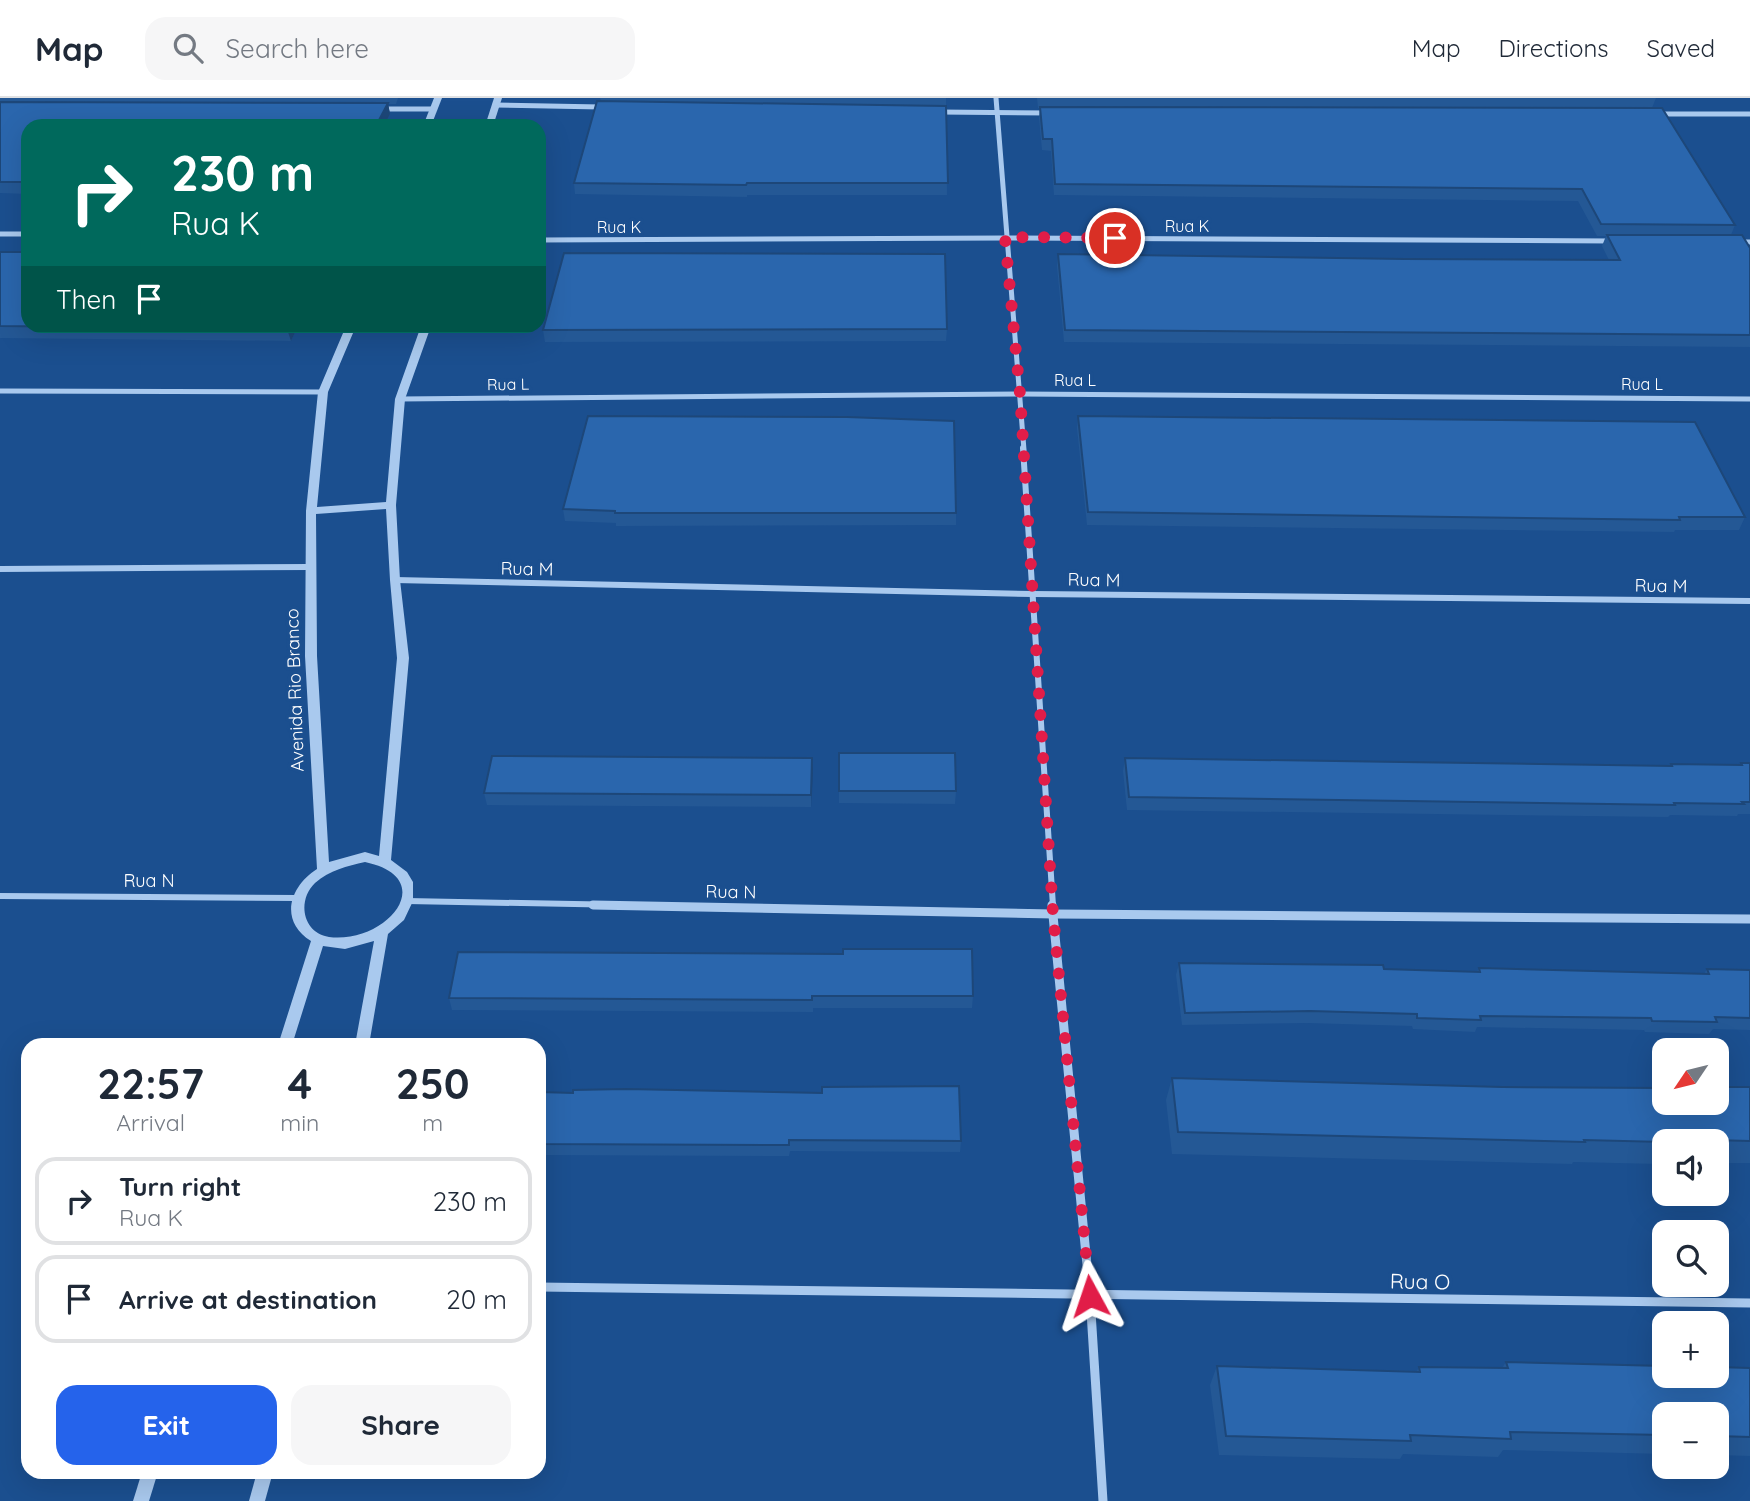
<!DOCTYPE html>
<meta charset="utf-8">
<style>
:root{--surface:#fff;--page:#f6f6f7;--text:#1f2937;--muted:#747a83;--line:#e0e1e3;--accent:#2563eb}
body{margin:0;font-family:Quicksand,sans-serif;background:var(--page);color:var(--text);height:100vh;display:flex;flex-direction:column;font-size:26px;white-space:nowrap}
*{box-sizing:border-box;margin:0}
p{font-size:23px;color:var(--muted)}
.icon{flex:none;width:38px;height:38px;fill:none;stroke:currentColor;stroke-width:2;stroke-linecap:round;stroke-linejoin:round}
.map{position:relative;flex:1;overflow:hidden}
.side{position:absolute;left:21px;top:940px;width:525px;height:441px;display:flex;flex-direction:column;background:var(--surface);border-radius:21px;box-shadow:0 7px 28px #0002}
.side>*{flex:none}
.hud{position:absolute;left:21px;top:21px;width:525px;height:214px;border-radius:21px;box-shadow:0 7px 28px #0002;background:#00695c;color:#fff;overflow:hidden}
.needle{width:46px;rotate:235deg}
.buttons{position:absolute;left:1652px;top:940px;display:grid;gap:14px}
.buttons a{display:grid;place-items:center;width:77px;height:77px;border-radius:14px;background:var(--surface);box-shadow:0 7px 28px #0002;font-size:35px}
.pin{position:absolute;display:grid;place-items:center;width:60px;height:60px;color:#fff;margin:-30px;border:4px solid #fff;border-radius:50%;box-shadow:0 2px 7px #0007}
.me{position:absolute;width:77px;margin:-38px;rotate:355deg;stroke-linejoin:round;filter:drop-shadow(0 0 5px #0008)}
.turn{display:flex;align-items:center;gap:24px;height:147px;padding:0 35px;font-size:32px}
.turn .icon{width:91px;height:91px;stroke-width:2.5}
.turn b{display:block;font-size:49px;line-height:60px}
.then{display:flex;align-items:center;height:66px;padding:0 35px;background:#0003;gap:14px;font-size:26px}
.eta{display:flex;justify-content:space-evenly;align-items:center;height:119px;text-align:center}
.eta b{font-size:42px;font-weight:700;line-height:49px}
.cta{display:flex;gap:14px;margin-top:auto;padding:14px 35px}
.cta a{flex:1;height:80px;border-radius:21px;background:var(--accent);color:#fff;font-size:28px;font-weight:700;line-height:80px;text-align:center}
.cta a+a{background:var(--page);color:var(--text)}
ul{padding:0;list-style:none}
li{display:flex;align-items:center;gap:21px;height:88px;margin:0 14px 10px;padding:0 21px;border:4px solid var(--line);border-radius:21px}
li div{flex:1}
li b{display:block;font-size:26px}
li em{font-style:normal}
header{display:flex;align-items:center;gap:42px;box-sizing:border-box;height:98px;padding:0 35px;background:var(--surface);border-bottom:2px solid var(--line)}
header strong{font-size:33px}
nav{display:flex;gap:38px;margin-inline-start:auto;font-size:24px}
.search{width:490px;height:63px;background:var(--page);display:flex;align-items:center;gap:18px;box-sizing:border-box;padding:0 24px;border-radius:21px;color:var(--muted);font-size:26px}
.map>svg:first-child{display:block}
</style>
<header>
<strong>Map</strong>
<div class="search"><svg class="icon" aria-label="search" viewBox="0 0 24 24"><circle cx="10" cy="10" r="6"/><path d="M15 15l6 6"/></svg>Search here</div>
<nav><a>Map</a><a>Directions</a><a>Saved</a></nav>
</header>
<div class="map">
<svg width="1750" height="1403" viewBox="0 0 1750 1403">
<rect width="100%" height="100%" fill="#1b4f8f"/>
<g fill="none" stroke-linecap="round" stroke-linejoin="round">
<g stroke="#a9c9ee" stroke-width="5">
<polyline points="996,0 1024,352"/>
<polyline points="495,7 601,9"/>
<polyline points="382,11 433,11"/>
<polyline points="939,14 1049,15"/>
<polyline points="1660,16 1750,16"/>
<polyline points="0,136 28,136"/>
<polyline points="539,142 1005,140 1613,143"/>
<polyline points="1737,144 1750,144"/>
<polyline points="0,293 323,294"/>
<polyline points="400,301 1020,296 1750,301"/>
</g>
<g stroke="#a9c9ee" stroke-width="6">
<polyline points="1023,350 1053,808"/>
<polyline points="0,471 310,469"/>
<polyline points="395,482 1033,496 1750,503"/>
<polyline points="0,798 297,800"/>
<polyline points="407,803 680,808"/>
</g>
<g stroke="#a9c9ee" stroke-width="9">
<polyline points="593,807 1053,816 1750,821"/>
<polyline points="1052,807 1090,1198 1103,1403"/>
<polyline points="539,1189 1750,1205"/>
</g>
<g fill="#a9c9ee" fill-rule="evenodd">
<polygon points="434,0 442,0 431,28 423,28"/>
<polygon points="494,0 502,0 493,28 485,28"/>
<path d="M346,228H356L328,294L317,409L386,404L395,301L421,228H431L405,301L396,407L400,482L409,560L391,762L407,774L413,784V803L404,822L388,836L369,947H355L374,843L345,851L323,848L292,947H278L311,843C279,823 289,789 317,771L305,558L306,413L318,294ZM386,411L390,482L397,560L379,758L365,754L329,764L317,558L316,416ZM365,764C441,780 387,846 329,839C302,835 297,802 315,785C330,772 347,768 365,764Z"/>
<polygon points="142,1374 158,1374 149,1403 133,1403"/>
<polygon points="257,1374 273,1374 265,1403 249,1403"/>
</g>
</g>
<g fill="#245895">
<polygon points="0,0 398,0 396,6 388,6 390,16 384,28 28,28 28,96 0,95"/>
<polygon points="600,0 946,0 947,97 747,97 747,99 575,96 574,85 601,3"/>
<polygon points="1037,0 1656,0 1652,10 1735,127 1731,137 1750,150 1750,249 1064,244 1057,168 1058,156 1404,161 1609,162 1602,148 1606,138 1597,138 1578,103 1054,97 1051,53 1042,52 1039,20 1040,10 1038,10"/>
<polygon points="0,154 298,228 291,243 0,240"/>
<polygon points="947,231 946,243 545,244 543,232"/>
<polygon points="1078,318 1745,419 1739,432 1675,432 1674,434 1087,427 1077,330"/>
<polygon points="563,411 956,415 956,427 616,428 616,425 565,423"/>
<polygon points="839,655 956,693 955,706 839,705"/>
<polygon points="812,660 811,709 487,707 484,695"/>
<polygon points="1125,660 1670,668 1671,666 1740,667 1741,665 1750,665 1750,716 1738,716 1737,718 1670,717 1668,719 1127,712 1123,673"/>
<polygon points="458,854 973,898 972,910 813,910 813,914 452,912 449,900"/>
<polygon points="1179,865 1477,874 1479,870 1704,876 1707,871 1750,872 1750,932 1713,931 1709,936 1645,934 1644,932 1477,929 1475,934 1413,931 1412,928 1307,925 1182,927 1176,877"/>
<polygon points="1172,980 1502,989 1750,989 1750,1065 1717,1065 1717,1043 1664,1043 1664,1063 1661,1063 1659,1066 1573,1064 1572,1066 1172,1056 1166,1002"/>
<polygon points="539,994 822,995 961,1043 960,1054 790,1053 789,1058 539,1057"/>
<polygon points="1506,1264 1750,1270 1750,1358 1717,1357 1717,1316 1664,1316 1664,1356 1503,1352 1498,1359 1403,1356 1400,1361 1219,1357 1210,1287 1217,1268 1417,1273 1419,1269 1502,1270"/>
</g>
<g fill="#1d4779">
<polygon points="388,5 390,16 384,28 379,28 378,24"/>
<polygon points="289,228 298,228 291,243 287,231"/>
<polygon points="812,660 813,672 811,709 811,697"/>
</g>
<g fill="#2a66ad" stroke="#1d4779" stroke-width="2">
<polygon points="597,3 946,8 948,85 747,85 746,87 574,85"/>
<polygon points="0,4 388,5 378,24 383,24 381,28 28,28 28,84 0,84"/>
<polygon points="1040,9 1662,10 1735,127 1601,126 1582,91 1055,86 1052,41 1043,41"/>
<polygon points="1607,137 1742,137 1750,150 1750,237 1065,232 1058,156 1404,161 1620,162"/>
<polygon points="0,154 28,154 28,228 289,228 287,231 0,228"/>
<polygon points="564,155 945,156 947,231 543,232"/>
<polygon points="588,318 847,319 954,323 956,415 615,415 615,413 563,411"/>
<polygon points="1078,318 1695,324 1745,419 1679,419 1680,422 1088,414"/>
<polygon points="839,655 955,655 956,693 839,693"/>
<polygon points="492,658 812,660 811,697 484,695"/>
<polygon points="1125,660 1672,668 1671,666 1742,667 1741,665 1750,665 1750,704 1742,704 1744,706 1674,705 1675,707 1129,699"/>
<polygon points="843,851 972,851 973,898 812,898 812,902 449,900 458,854 843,856"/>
<polygon points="1179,865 1383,867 1384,871 1480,874 1479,870 1709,876 1707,871 1750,872 1750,920 1715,919 1717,924 1652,923 1651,920 1480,918 1481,922 1417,920 1417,916 1310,913 1185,915"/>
<polygon points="1172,980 1502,989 1664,990 1664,1004 1717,1004 1717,989 1750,989 1750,1043 1673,1041 1673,1043 1664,1043 1664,1044 1584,1042 1585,1044 1178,1034"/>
<polygon points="959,988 961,1043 789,1042 789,1047 539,1046 539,994 573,995 573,992 626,991 822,995 822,989"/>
<polygon points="1506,1264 1664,1268 1664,1278 1717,1278 1717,1269 1750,1270 1750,1339 1717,1338 1717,1316 1664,1316 1664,1337 1510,1334 1511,1341 1410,1337 1411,1343 1226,1338 1217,1268 1420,1274 1419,1269 1508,1270"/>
</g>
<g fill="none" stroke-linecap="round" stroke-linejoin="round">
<polyline stroke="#e11d48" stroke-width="12" stroke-dasharray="0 21.6" points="1090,1198 1053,816 1020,296 1005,139 1115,140"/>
</g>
<g text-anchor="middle" stroke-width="7" stroke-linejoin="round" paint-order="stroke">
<g font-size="16" fill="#fff" stroke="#1b4f8f">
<text x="1187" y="134">Rua K</text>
<text x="619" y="135">Rua K</text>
<text x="1075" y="288">Rua L</text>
<text transform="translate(508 286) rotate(-1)" y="6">Rua L</text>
<text x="1642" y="292">Rua L</text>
</g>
<g font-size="18" fill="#fff" stroke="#1b4f8f">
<text transform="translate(527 471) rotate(1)" y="6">Rua M</text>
<text transform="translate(1094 482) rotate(1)" y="6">Rua M</text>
<text transform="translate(1661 488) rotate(1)" y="6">Rua M</text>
<text transform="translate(295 592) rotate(-92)" y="6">Avenida Rio Branco</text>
<text x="149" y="789">Rua N</text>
<text transform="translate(731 794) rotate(1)" y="6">Rua N</text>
</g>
<g font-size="21" fill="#fff" stroke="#1b4f8f">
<text transform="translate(1420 1184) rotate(1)" y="7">Rua O</text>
</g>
</g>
</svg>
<div class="buttons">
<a><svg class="needle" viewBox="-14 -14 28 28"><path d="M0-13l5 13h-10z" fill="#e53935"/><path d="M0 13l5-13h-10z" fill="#747a83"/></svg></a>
<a><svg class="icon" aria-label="sound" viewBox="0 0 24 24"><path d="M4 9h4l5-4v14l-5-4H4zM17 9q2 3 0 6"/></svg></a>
<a><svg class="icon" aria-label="search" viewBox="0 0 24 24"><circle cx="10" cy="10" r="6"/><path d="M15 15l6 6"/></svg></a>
<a>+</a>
<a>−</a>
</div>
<div class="pin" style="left:1115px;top:140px;background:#d93025"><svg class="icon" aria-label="arrive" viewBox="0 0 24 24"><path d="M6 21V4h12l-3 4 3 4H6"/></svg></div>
<svg class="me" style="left:1090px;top:1198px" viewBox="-20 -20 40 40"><path d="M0-17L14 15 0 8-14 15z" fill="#e11d48" stroke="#fff" stroke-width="4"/></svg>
<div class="hud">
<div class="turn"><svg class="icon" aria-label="right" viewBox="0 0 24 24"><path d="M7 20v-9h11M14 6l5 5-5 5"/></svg><div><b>230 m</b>Rua K</div></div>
<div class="then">Then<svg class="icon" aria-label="arrive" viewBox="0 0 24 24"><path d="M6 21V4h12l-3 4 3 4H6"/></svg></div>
</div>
<section class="side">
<div class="eta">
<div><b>22:57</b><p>Arrival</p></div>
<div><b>4</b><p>min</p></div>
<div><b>250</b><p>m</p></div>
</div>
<ul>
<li><svg class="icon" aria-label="right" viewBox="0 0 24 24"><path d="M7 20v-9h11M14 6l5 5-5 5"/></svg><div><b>Turn right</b><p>Rua K</p></div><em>230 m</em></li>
<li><svg class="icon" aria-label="arrive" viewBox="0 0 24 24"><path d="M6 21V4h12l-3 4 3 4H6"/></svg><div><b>Arrive at destination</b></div><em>20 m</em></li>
</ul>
<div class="cta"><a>Exit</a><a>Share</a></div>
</section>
</div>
